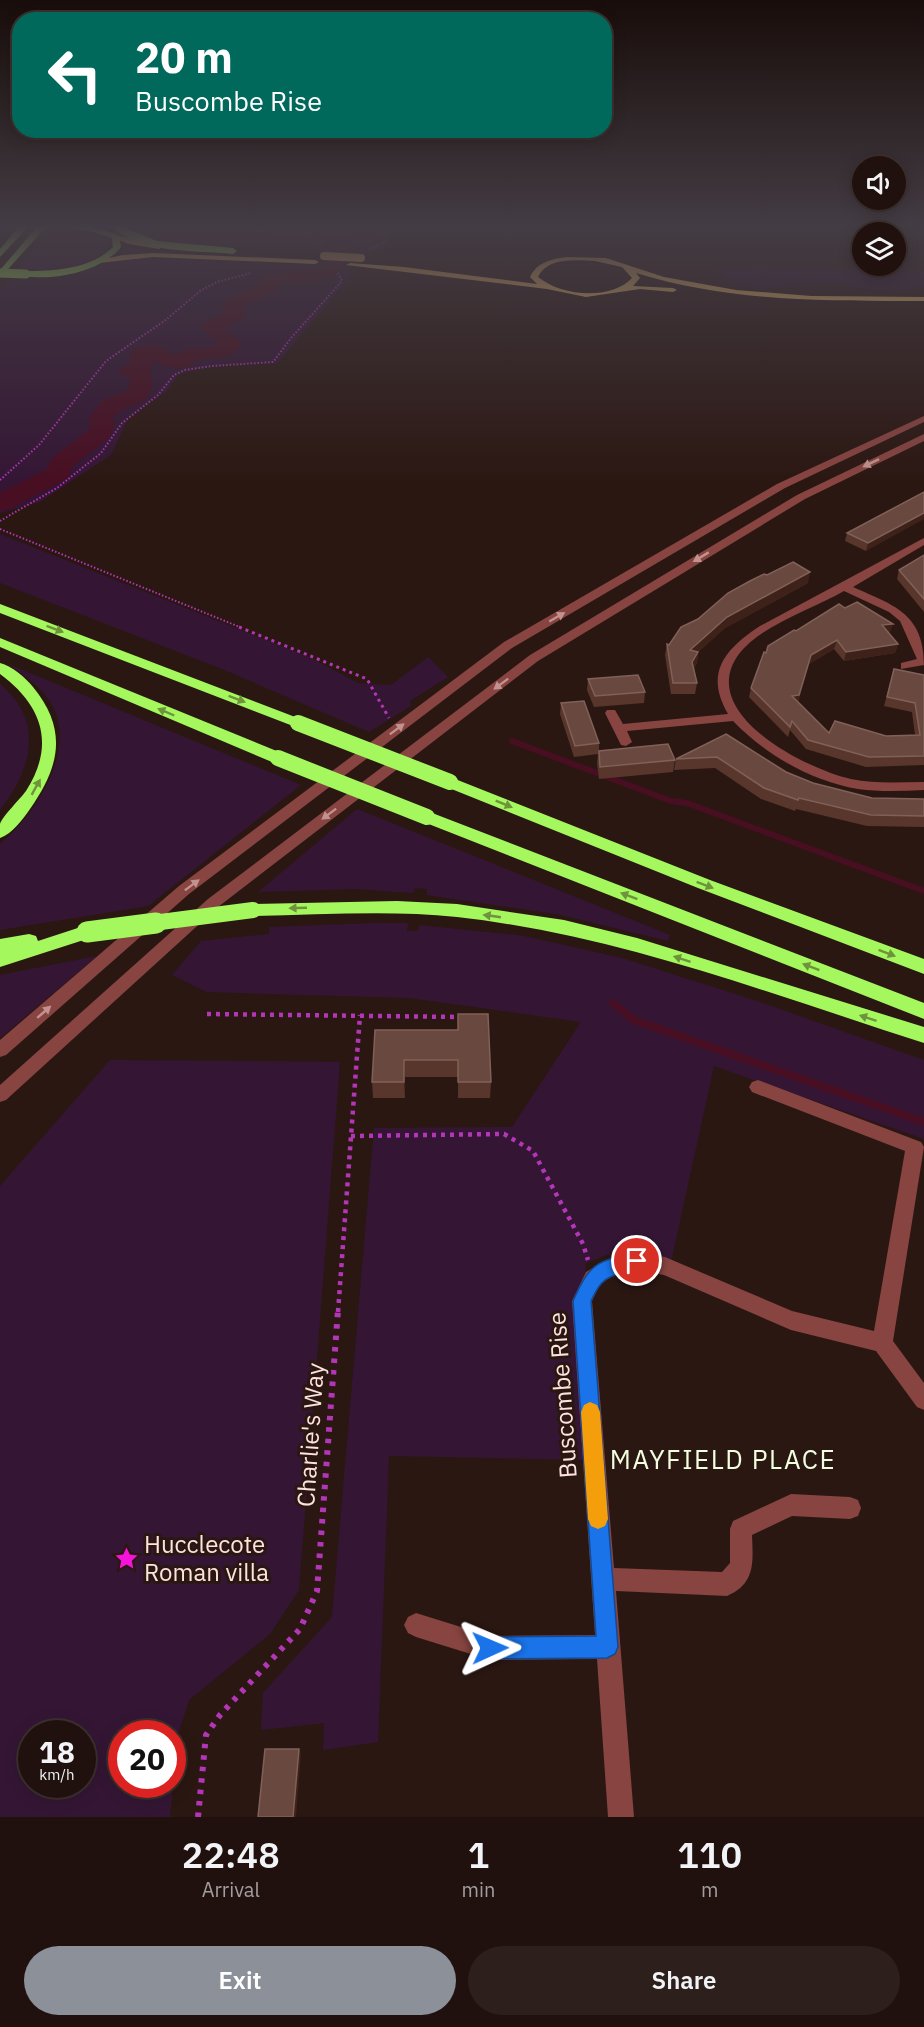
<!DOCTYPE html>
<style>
:root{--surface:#20110e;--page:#2d1f1c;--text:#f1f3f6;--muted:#a29d9e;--line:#3d312e;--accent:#8c9099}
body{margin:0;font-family:"IBM Plex Sans",sans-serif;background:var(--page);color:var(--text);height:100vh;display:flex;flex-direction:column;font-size:22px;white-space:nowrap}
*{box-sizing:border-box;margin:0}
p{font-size:20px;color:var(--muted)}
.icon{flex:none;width:33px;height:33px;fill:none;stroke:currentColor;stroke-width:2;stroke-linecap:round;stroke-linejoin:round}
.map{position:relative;height:1817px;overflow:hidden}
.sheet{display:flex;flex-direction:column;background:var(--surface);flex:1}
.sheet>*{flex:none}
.guide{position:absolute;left:12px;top:12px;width:600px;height:126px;border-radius:24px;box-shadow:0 3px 15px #0003,0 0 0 2px var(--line);background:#00695c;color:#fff;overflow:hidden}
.fabs{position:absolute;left:852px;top:156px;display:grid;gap:12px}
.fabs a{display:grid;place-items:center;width:54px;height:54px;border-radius:50%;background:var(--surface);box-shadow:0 3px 15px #0003,0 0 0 2px var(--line);font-size:30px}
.speed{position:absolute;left:18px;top:1720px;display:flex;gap:12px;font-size:30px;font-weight:700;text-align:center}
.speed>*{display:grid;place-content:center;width:78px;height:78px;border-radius:50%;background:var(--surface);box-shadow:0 3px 15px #0003,0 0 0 2px var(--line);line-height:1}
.speed small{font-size:15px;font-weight:400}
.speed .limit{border:9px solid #d22;background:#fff;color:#111}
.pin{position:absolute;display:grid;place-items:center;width:51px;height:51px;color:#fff;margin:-26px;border:3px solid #fff;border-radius:50%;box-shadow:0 2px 6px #0007}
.me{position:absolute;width:66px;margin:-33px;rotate:89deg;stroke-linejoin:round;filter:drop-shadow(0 0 4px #0008)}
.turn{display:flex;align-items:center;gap:21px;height:126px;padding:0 24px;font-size:27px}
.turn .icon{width:78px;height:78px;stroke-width:2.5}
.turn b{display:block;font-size:42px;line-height:51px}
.eta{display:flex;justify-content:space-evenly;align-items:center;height:102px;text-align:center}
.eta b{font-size:36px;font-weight:600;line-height:42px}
.primary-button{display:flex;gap:12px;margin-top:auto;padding:12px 24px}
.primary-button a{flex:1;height:69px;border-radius:36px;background:var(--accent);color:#fff;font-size:24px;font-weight:600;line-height:69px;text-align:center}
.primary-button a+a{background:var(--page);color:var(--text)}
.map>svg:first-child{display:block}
</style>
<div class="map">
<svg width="924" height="1817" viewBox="0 0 924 1817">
<rect width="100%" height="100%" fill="#2b1712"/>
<g fill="#341634" fill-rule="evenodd">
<polygon points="122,227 242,227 324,232 321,227 391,227 384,235 373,242 381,250 352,256 158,241 134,235"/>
<polygon points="64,230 92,233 107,242 106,250 95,259 72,267 37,271 16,269 50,231"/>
<polygon points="123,247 151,251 268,256 370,264 213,255 148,253 118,255"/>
<polygon points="135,258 322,265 350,269 349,279 277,363 212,366 179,374 167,391 129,417 111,455 40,502 0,513 0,288 7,281 69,274 111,261"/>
<path d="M762,268L924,272V288C908,289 889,293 873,290C859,288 846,283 832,283C802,282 735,303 717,269Z"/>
<polygon points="0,534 309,657 358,683 391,685 428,657 448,677 410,701 411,706 369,732 222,669 0,583"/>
<path d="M8,664L301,785L148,906L0,930V844C34,816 75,755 54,709C45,689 25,676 8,664Z"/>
<path d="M0,684C45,722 32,768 0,810Z"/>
<polygon points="357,809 670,935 668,941 561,915 427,895 427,889 415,888 413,893 356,889 258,892"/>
<polygon points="374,923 408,923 407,931 418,931 419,925 524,936 622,958 760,1002 924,1060 924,1139 714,1066 671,1262 625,1248 586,1263 582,1301 594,1460 389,1456 378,1742 323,1750 324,1723 261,1730 263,1693 332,1617 374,1128 512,1127 581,1022 410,998 207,992 172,975 201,941 269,934 269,927"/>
<polygon points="97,956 13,1027 0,1038 0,975"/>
<path d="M110,1060L340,1062L299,1590L270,1634L189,1700L177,1738L170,1817H0V1186ZM32,1734H82V1785H32ZM122,1734H172V1785H122Z"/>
</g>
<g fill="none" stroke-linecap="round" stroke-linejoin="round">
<polyline stroke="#480e22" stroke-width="4" points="232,227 314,234 333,243"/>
<polyline stroke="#480e22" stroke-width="6" points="512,741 671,801 687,803 924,891"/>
<polyline stroke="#480e22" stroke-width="8" points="613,1003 634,1020 924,1122"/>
<path fill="#480e22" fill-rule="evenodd" d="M345,227H363L348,243L355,250L336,276L314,282L281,284L279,289L242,308L246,314L243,318L224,328L242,343C229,368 201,350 190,367C176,370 164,368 152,359L153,364L149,369C152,374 152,377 152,383C151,410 127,400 113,418L115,426L109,438L73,466L68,478L9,509L0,511V493L47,469L52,458L90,429L89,417L102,401L129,390L130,377L122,375L119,370L131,361L130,354L133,349C152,345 159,344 174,355C190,346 205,350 219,344L200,327L203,323L224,312L222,305L225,301L262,283L260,279L263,275L322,268L335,252L324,243C329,236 338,234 345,227Z"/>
<g stroke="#b436b8" stroke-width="2" stroke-dasharray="1.5 2" stroke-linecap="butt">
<polyline points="207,227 307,234 321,242"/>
<polyline points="370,249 385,242 386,235 392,227"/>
<polyline points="0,480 39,445 106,361 167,319 200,291 217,282 251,273"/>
<polyline points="0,521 57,488 101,453 122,423 158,395 174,375 185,370 212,366 273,362 291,338 342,281 338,273"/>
<polyline points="0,529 242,628"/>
</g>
<polyline stroke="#b436b8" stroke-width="3" stroke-dasharray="3 4" stroke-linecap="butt" points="239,627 367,679 389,718"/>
<g stroke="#b436b8" stroke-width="4.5" stroke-dasharray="4 5" stroke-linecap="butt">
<polyline points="207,1014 462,1017"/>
<polyline points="351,1136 504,1134 533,1151 583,1244 588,1260"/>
<polyline points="338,1312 360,1015"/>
</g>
<polyline stroke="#b436b8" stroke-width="6" stroke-dasharray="4.5 7" stroke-linecap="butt" points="198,1817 206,1735 220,1715 300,1629 317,1591 338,1310"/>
<g fill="#874440" fill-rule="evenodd">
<polygon points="924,416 924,422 785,488 512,648 189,894 6,1055 0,1057 0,1040 179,886 504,642 777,484"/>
<polygon points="924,434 924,441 805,499 538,661 218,907 6,1100 0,1102 0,1085 208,899 530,655 797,495"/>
<path d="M924,538V545L853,587C893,605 924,613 924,665L901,669V663L917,659L900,621L889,612L844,591C813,609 761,625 739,654C695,713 806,769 851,779C875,784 900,782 924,782V790C902,791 880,792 858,789C811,781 766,755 733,721L627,731L632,742L626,746L621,745L605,713L607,710H615L623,724L728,714C704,673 725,649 760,626Z"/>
<path d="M758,1080L921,1142L924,1147L893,1341L924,1383V1410L917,1407L876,1351L791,1330L664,1275L637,1270L616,1274L600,1284L592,1301L614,1568L722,1572L730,1563V1529L733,1521L791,1494L850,1497L858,1500L861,1508L858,1516L850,1519L792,1516L752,1535C753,1561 756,1584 727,1596L616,1591L634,1817H608L597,1659L490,1660L416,1637L408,1633L404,1625L408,1617L416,1613L490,1636L595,1635L572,1301L586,1272L612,1257L637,1252L665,1257L792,1311L874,1331L905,1151L752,1092L749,1087L752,1082Z"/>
</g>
<g fill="#f9c769" fill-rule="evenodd">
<polygon points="116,235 163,247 159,249 129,244 114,238"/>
<polygon points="153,253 315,260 319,262 315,264 153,257 99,263 95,261 123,255"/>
<path d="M567,257L606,258L664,277L736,290L811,296L924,297V301C827,301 730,302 636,273L640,278L633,286L673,288L677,290L673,292L640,289L586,297L547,289L346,265L350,263L404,267L537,284L530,277C537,262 552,259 567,257ZM595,261L622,267L632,278C610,301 561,296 538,277C547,257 577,260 595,261Z"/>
</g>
<g fill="#a4f85e" fill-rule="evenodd">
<polygon points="19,227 28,227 0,257 0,249"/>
<polygon points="37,227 46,227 0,278 0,270"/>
<path d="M63,227H93L119,235L121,247C101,272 54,281 23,276V272L26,271C55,271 91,269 113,247L112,238L90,231Z"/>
<path d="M112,227H122L157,241L233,248L237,251L233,254C195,250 143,254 112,227Z"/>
<polygon points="0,604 303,720 306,723 298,728 293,726 0,613"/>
<polygon points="0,638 284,754 286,758 278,763 272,762 0,647"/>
<path d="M0,663C12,666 26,678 33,687C68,730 60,766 30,809C23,819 12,834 0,838C0,833 0,828 0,824C2,817 20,799 26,791C56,744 42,705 0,674Z"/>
<polygon points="450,777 710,880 924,959 924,974 698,888 444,786 442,782 444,778"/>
<polygon points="427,811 924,1003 924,1019 421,821 419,817 421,813"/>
<path d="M397,901L457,904L564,920L637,938L924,1027V1043C771,994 618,935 457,917C389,910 321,915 253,916L247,915L244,910L247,905L253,904Z"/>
<polygon points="87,925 93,927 96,932 93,937 0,967 0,939 29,934 36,936 38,941"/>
</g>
<polyline stroke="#f9c769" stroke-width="8" points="324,256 361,258"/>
<polyline stroke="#a4f85e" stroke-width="9" points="0,273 26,274"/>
<g stroke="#a4f85e" stroke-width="16">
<polyline points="298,723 450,782"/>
<polyline points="278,758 427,817"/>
<polyline points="145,924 253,910"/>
</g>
<polyline stroke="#a4f85e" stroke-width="21" points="87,932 156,923"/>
</g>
<g fill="#58362c">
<polygon points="924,492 866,551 845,541 847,533"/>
<polygon points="924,555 924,612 897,579 899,570"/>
<polygon points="767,575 808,583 725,628 698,652 697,663 694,668 697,683 695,694 671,694 665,655 667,644 669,645 698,619"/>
<polygon points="796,631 890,633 888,633 898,644 895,653 844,661 834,649 809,664 798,702 829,733 886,736 915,735 912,712 884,706 894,669 924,675 924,765 866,767 806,749 790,730 788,737 749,697 751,688 766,653"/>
<polygon points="588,679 645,692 644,703 594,707 587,690"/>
<polygon points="561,703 599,743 599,751 675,760 673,772 599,779 597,763 598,754 574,757 560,714"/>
<polygon points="726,734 786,772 813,783 872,798 924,799 924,827 867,826 796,809 795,811 761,799 715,768 674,770 676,759"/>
<polygon points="375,1030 458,1030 491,1082 490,1098 458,1098 458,1077 405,1077 405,1098 373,1098 372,1082"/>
</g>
<g fill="#3e221a">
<polygon points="924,513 924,519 866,551 868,543"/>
<polygon points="810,572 808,583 725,628 688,661 690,650 727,617"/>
<polygon points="893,624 890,633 879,634 882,625"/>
<polygon points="837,640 834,649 809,664 797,704 792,696 811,655"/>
<polygon points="898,644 895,653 844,661 846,652"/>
<polygon points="698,652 697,663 691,673 692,662"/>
<polygon points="404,1060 405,1077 405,1098 404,1082"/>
<polygon points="299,1749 301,1754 296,1817 293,1817"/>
</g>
<g fill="#69483f" stroke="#816058" stroke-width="1.5">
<polygon points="924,492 924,513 868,543 847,533"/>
<polygon points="924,555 924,599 899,570"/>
<polygon points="793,562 810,572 727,617 690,650 698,652 692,662 697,683 673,683 667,644 669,645 681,627 698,619 728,593 750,581 764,574 767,575"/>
<polygon points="857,602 893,624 882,625 898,644 846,652 837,640 811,655 799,695 792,696 829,733 835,721 886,736 920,735 915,703 887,697 894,669 924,675 924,756 869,757 808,740 792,721 790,727 751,688 764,652 766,653 768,646 794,630 796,631 839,604 845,608"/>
<polygon points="638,675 645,692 595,696 588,679"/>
<polygon points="584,701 599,743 575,746 561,703"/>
<polygon points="726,734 786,772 813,783 872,798 924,799 924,816 871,815 799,798 798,800 764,788 717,757 676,759"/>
<polygon points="668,744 675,760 600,767 599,751"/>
<polygon points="458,1014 488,1014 491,1082 458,1082 458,1060 404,1060 404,1082 372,1082 375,1030 458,1030"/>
<polygon points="265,1749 299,1749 293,1817 258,1817"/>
</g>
<defs><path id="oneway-solid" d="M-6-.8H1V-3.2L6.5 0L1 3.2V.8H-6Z" transform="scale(1.5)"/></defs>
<g fill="#c2938e">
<use href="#oneway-solid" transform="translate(871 463) rotate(154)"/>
<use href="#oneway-solid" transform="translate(701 557) rotate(149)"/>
<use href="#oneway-solid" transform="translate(557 617) rotate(-30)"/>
<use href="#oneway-solid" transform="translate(501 684) rotate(143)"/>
<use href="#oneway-solid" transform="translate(397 729) rotate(-37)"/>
<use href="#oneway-solid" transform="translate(329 814) rotate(143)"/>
<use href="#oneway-solid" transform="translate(192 885) rotate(-37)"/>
<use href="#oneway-solid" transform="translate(44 1012) rotate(-41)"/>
</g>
<g fill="#6e933c">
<use href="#oneway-solid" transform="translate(55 629) rotate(21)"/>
<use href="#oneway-solid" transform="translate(237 699) rotate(21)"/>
<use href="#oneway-solid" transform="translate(166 712) rotate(-157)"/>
<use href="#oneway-solid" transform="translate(36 787) rotate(-61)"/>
<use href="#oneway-solid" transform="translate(504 804) rotate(22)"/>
<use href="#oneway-solid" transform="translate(705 885) rotate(21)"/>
<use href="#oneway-solid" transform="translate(629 896) rotate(-159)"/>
<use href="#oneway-solid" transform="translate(298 908) rotate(178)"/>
<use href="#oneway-solid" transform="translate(492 916) rotate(-172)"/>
<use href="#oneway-solid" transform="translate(887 953) rotate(21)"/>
<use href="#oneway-solid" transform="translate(682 959) rotate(-162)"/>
<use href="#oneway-solid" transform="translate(811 967) rotate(-159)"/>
<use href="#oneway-solid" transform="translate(868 1018) rotate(-162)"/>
</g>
<linearGradient id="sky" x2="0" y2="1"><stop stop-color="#180d0a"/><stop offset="0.47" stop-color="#443c44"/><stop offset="1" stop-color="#443c44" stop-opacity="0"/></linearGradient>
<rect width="924" height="482" fill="url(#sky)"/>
<path fill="#1a73e8" stroke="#114b97" stroke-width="1.5" d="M637,1253L643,1255L646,1261L643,1267C615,1278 605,1269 591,1301L618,1647L615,1654L607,1658L490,1659L482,1656L479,1648L482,1641L490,1637L596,1636L573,1301C590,1263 596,1261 637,1253Z"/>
<polygon fill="#f59e0b" points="590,1402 597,1405 600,1412 608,1519 605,1526 598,1529 591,1526 588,1519 581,1412 584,1405"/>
<defs>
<symbol id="sight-bare" viewBox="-9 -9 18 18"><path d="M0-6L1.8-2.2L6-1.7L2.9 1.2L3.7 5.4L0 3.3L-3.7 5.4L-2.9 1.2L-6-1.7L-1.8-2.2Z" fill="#f512d9" stroke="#2b1712" stroke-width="2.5" paint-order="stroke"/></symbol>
</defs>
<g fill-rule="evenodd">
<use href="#sight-bare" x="110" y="1542" width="33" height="33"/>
</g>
<g text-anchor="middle" stroke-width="6" stroke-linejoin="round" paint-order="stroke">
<g font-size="24" fill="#fee2dd" stroke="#2b1712">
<text transform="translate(563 1395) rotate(-94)" y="8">Buscombe Rise</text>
<text transform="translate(311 1435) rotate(-86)" y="8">Charlie's Way</text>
</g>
<g font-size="24" fill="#fee2dd" stroke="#2b1712" text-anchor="start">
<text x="144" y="1553">Hucclecote<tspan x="144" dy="28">Roman villa</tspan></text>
</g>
<g font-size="26" letter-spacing="1.5" fill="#f2fedf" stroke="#2b1712">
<text x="723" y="1469">MAYFIELD PLACE</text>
</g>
</g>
</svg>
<div class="fabs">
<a><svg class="icon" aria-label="sound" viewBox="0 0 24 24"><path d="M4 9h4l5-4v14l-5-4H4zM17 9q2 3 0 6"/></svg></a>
<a><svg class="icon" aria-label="layers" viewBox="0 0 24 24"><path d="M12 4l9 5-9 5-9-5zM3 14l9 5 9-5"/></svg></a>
</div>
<div class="speed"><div>18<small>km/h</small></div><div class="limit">20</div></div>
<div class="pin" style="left:637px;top:1261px;background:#d93025"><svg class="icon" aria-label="arrive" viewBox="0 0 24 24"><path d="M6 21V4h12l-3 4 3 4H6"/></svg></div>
<svg class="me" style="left:490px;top:1648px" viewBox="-20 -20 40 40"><path d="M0-17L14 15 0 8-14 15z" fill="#1a73e8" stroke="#fff" stroke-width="4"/></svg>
<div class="guide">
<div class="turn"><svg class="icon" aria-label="left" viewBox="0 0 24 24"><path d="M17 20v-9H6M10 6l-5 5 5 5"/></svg><div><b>20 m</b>Buscombe Rise</div></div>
</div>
</div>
<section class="sheet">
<div class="eta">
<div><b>22:48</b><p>Arrival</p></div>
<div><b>1</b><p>min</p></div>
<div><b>110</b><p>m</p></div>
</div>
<div class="primary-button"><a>Exit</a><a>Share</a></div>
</section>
